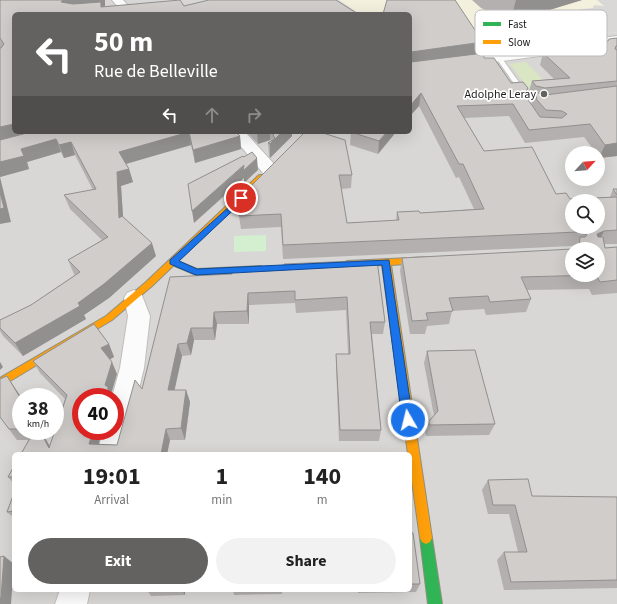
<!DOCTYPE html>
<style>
:root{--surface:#fff;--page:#f2f2f2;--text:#222;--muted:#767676;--accent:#636261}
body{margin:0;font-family:"Source Sans 3",sans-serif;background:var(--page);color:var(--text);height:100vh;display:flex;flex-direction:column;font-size:15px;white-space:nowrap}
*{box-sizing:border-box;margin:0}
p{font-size:13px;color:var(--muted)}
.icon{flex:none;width:22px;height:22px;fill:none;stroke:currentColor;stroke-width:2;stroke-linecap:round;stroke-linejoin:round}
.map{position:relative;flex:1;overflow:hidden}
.details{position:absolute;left:12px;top:452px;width:400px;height:140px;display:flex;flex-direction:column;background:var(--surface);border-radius:6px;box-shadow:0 4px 16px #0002}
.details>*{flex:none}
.guide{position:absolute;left:12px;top:12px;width:400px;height:122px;border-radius:6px;box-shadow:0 4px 16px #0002;background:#636261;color:#fff;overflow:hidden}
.needle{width:26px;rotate:64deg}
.fabs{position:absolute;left:565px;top:146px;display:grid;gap:8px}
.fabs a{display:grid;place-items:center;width:40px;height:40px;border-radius:50%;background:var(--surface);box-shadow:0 4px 16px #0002;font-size:20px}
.speed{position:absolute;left:12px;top:388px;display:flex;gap:8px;font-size:20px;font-weight:700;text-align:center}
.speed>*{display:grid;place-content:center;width:52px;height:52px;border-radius:50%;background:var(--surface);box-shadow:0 4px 16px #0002;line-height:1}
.speed small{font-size:10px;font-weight:400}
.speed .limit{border:6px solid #d22;background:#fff;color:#111}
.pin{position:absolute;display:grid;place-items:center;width:34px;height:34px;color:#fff;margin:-17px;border:2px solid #fff;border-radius:50%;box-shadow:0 1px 4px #0007}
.me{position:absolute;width:44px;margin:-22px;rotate:352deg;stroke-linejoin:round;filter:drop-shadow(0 0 3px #0008)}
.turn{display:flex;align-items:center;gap:14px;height:84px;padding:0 16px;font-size:18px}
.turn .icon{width:52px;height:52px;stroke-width:2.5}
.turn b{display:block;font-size:28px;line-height:34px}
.lanes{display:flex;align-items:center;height:38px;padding:0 16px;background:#0003;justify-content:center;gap:20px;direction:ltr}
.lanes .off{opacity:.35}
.eta{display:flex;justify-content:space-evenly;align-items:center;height:68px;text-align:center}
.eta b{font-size:24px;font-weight:700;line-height:28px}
.cta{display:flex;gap:8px;margin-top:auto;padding:8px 16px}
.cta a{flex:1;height:46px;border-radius:24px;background:var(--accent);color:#fff;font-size:16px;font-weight:700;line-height:46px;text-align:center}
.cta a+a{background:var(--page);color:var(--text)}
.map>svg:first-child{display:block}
</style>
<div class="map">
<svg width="617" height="604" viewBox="0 0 617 604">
<rect width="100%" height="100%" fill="#e9e7e4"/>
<path fill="#d8d7d5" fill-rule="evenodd" d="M0,0H339L360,14H14V132H410V46L431,60L560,44L561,39L571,40L617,32V604H0ZM572,153H598V179H572ZM572,201H598V227H572ZM572,249H598V275H572ZM21,397H55V431H21ZM81,397H115V431H81ZM14,454H410V590H14Z"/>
<polygon fill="#f4f0de" points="339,0 617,0 617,32 571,40 561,39 561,44 431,60 410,14 360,14"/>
<polygon fill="#dae5c3" points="526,62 547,84 532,93 510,64"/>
<polygon fill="#d3efcf" points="266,235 266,251 234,252 234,236"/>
<polygon fill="#d9d8d7" points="597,0 617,0 617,32 571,40 568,20 572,19 585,27 599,23 591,22 592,18 571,13 571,11 577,11 582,9 593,8 594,5 604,6"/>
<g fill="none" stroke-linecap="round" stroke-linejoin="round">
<defs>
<polygon id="lane" points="497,57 501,57 531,99 548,102 548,104 527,102 496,58"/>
<g id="street">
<polygon points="112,0 123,0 136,14 124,14"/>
<polygon points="617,36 617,44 570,52 410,73 410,65"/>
<polygon points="229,132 245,132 275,165 277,169 275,173 269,174 263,173"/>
<polygon points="134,290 141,293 150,316 144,368 123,454 97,454 103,431 115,431 115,397 112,397 120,368 128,316 124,298 127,293"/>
<polygon points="60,590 90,590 87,604 55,604"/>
</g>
<g id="fast">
<polygon points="173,259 197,269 261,266 265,269 261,272 196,275 170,264 169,262"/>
<polygon points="426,532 430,534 432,538 442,604 428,604 420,538 422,534"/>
</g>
<g id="slow">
<polygon points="259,175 265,175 266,177 152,286 112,320 0,387 0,378 106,316 146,282"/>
<polygon points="431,257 435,260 434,262 391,265 432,538 430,542 426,544 422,542 420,538 410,467 410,454 408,454 382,265 347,267 343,264 347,261"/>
</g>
</defs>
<use href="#lane" stroke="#bfbebc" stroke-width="2"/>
<use href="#street" stroke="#bfbebc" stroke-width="2"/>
<use href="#fast" stroke="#92907d" stroke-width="2"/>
<use href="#slow" stroke="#92907d" stroke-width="2"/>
<polyline stroke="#d4c5c5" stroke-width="1.5" stroke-dasharray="1 1" stroke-linecap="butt" points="502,40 503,24 521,19 562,23"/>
<use href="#lane" fill="#fcfbfb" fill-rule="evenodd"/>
<use href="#street" fill="#fcfbfb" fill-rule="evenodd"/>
<use href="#fast" fill="#30b455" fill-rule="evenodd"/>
<use href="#slow" fill="#ff9f0a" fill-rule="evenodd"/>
</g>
<g fill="#b3b0af">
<polygon points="0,0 105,0 105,6 102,7 103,7 184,6 336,0 14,14 14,132 240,136 241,149 195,163 191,145 126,164 129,169 133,182 121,186 123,217 156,256 109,298 84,315 86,319 23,356 3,336 0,331 0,320 31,305 75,275 74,274 68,260 102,240 70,209 64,195 93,190 75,155 64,158 61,152 27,162 29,169 0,177"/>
<polygon points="472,0 582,0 510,22 481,8"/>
<polygon points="410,14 480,54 484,58 511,83 528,88 526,95 531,105 533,99 532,99 528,94 532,81 554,79 540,65 543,53 554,52 556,46 603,42 617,38 617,156 599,158 598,156 598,153 596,153 584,137 525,143 509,116 464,118 484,151 556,194 570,199 610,197 613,189 617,189 617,244 605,244 605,248 617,247 617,293 592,295 589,289 527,290 531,299 526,312 486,315 484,309 452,311 449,324 427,326 425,334 410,334 400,271 402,258 574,249 575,247 572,246 283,259 281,227 241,229 239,216 305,132 352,175 351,188 341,189 347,223 396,221 397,212 420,213 474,209 459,177 456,178 419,106 410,116"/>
<polygon points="247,132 292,132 292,136 270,158 269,156 268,143 271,141 270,140 258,144"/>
<polygon points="351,132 396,132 378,154 350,145"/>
<polygon points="377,260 385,322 383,334 372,334 381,430 379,441 339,441 336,366 336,354 348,354 346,310 296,313 295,303 249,305 249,324 217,324 215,340 194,340 191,355 182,356 174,390 186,390 190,402 185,440 170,440 167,454 21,454 29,440 17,440 0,417 7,376 21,397 21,431 41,431 50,446 65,399 40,373 33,361 109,344 114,357 110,359 117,374 111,394 81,397 98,444 117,445 142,389 232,274 284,266"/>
<polygon points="427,351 495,424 489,435 426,436 425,432 429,421 434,416 424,363"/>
<polygon points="14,466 14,484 8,477"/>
<polygon points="488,480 532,496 617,497 617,588 504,590 497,560 504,552 518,552 509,514 488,514 482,490"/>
<polygon points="14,493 14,518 7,512"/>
<polygon points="410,533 420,584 416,592 358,593 358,590 410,590"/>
<polygon points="147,590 185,590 185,595 151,596"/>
<polygon points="233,590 282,590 282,594 234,595"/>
</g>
<g fill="#92908e">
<polygon points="63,0 105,0 105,6 102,7 104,13 69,10 61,2"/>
<polygon points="516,0 582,0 510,22"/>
<polygon points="483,42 480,54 410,63 411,52"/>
<polygon points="421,93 419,106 410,116 410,106"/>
<polygon points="14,124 14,132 39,132 0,141 0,127"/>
<polygon points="189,132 191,145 122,165 119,152"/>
<polygon points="257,132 270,132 270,140 258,144"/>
<polygon points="282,132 292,132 292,136 270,158 270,144"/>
<polygon points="387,132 396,132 378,154 379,141"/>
<polygon points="240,136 241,149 195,163 193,150"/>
<polygon points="56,139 61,152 27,162 29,169 0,177 0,162 21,149"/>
<polygon points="71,142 75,155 64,158 59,145"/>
<polygon points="617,143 617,156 599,158 605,145"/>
<polygon points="257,158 258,170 244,183 244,178 194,223 192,211 244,165"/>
<polygon points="129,169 133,182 121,186 124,231 119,218 117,172"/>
<polygon points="0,177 11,222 0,224"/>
<polygon points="604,231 597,245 597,234"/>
<polygon points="152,243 156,256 109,298 84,315 86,319 23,356 15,343 78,303"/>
<polygon points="248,293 249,305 249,324 247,311"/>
<polygon points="214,312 217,324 215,340 213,328"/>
<polygon points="191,328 194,340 191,355 187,343"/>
<polygon points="109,344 114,357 107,361 101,348"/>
<polygon points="178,344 182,356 172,402 168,390"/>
<polygon points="0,362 3,367 0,370"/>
<polygon points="112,362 117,374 111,394 113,397 108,397 105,385"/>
<polygon points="7,376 21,397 21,399"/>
<polygon points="186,390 190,402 185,440 181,428"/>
<polygon points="166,429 170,440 167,454 161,454"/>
<polygon points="40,431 41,431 54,454 49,448"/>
<polygon points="93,431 102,431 96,454 89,444"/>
<polygon points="4,556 14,564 11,604 0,604 0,598"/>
<polygon points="182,590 185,590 185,595"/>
</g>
<g fill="#d0cdcb" stroke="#92908e" fill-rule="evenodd">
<polygon points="0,0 63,0 61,2 73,4 101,2 101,7 180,0 184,6 209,0 336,0 358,14 14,14 14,124 0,127 0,48 1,48 4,44 0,38"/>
<path d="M387,0H455L483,42L411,52V62L484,53V58H494L511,83L523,82L528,88L525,93L529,101L540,117L562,118L567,114L562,111L546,110L537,100L535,92L545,95L617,86V143L605,145L590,124L529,130L513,104L457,106L484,151L532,147L556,194L566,193L570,199L617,197V230L604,231L597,234L598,237H603L605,248L617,247V280L600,282L596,275L521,277L531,299L490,302L488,296L449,298L453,311L426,313L428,320L412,321L402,258L572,249V275H598V249H579L580,237H585L587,235L578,232L283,245L281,214L239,216L241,196L305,132H320L345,140L352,175H339L347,223L399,220L397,212L419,211L420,213L484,209L463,164H459L421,93L410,106V14H383ZM572,201H598V227H572Z"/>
<polygon points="617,38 617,46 616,46 615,49 617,50 617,81 545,88 536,86 532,81 570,78 543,53 562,51 556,46 600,40 603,42 608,41 609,39"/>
<polygon points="31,132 236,132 240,136 193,150 189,132 119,152 129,169 117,172 119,218 122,216 152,243 104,284 78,303 80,306 15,343 0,328 0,320 31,305 80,272 68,260 108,237 64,195 96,189 71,142 59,145 56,139 21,149 24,156 0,162 0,140"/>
<polygon points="272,132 282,132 270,144 268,143 275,139"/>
<polygon points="351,132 387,132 379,141"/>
<polygon points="252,152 257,158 243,171 244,165 192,211 188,184 243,156 244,157"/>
<polygon points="613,189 617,189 617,195"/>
<polygon points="0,192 4,208 0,209"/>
<polygon points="377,260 385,322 370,322 381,430 340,430 336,354 350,354 347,297 295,300 295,291 248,293 247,311 214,312 213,328 191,328 187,343 178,344 168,390 186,390 181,428 166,429 161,454 21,454 34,431 40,431 49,448 67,395 33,361 94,324 109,344 101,348 112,362 105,385 108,387 108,397 81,397 81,431 93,431 89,444 117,445 135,380 142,389 170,277 232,274 232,269 284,266 284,264"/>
<polygon points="475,350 495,424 429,425 429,421 438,411 427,351"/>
<polygon points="7,376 21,399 21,429 9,429 0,417 0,379"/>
<polygon points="14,466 14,477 8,477"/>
<polygon points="528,479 532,496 617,497 617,580 511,582 504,552 527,552 515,505 493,505 488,480"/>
<polygon points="14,493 14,511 7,512"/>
<polygon points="410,533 413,533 420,584 410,584"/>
<polygon points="4,556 1,598 0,598 0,557"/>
</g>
<polygon fill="#1a73e8" stroke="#114b97" points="241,196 245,198 244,200 179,261 197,269 389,260 413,420 412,423 408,424 404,423 402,420 382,265 196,275 170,264 170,260"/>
<circle fill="#636261" stroke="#fff" stroke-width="1.5" cx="544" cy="94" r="4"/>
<g text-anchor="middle" stroke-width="3.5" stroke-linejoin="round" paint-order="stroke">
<g font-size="12" fill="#1b1b1b" stroke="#fff" text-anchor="end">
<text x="536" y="98">Adolphe Leray</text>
</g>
</g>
<rect x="475" y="10" width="132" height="46" rx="6" fill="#fff" stroke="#bbb" stroke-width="1"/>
<rect x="483" y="22" width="18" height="4" fill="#30b455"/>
<rect x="483" y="40" width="18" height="4" fill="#ff9f0a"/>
<g font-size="11" fill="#1b1b1b">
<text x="508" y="28">Fast</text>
<text x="508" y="46">Slow</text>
</g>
</svg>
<div class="fabs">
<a><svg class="needle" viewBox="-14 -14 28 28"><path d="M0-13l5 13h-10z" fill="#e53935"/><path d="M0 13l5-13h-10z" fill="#767676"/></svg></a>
<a><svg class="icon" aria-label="search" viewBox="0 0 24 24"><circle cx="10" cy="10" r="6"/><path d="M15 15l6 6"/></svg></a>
<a><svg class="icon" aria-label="layers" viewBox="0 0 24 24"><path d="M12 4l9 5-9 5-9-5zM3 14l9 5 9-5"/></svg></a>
</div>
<div class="speed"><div>38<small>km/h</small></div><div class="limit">40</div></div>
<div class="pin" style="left:241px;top:198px;background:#d93025"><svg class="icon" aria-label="arrive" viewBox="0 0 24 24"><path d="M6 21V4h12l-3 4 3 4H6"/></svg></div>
<svg class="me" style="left:408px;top:420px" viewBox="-20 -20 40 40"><circle r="17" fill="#1a73e8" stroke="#fff" stroke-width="3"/><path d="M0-11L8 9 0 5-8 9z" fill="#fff"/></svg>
<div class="guide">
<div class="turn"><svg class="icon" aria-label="left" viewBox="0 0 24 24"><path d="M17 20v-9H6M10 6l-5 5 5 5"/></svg><div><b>50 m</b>Rue de Belleville</div></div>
<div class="lanes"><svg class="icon" aria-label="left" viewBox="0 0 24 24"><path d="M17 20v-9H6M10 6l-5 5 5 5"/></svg><svg class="icon off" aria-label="ahead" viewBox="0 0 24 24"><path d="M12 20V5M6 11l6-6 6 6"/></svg><svg class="icon off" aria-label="right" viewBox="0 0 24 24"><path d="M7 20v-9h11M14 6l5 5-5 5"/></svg></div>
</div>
<section class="details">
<div class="eta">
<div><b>19:01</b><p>Arrival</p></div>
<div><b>1</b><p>min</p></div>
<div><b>140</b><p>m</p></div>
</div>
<div class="cta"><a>Exit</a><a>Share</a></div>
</section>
</div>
